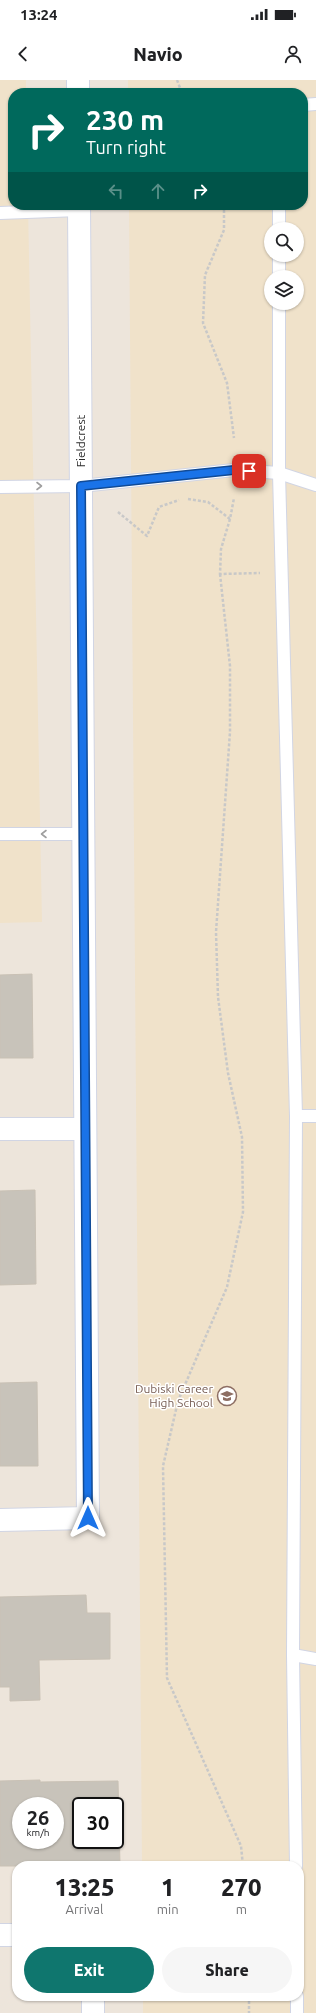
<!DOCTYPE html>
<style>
:root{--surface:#fff;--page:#f6f6f6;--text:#202124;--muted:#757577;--accent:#0f766e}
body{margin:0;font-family:Ubuntu,sans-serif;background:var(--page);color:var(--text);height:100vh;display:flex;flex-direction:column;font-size:15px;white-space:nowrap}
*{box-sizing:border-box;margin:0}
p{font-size:13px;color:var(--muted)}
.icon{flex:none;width:22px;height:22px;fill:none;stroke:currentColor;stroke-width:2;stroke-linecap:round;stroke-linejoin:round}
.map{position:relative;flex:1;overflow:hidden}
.drawer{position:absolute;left:12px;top:1781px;width:292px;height:140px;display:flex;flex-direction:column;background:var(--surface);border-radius:16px;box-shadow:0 1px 3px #0004}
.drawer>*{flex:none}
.guide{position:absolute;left:8px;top:8px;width:300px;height:122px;border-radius:16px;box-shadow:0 1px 3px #0004;background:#00695c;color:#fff;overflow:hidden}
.fabs{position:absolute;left:264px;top:142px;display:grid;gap:8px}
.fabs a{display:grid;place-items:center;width:40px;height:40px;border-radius:50%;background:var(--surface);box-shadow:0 1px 3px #0004;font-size:20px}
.speed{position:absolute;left:12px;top:1717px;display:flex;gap:8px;font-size:20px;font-weight:700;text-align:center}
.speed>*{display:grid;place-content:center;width:52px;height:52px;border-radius:50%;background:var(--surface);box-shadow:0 1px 3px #0004;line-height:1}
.speed small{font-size:10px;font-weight:400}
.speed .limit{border:2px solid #111;border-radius:6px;background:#fff;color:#111}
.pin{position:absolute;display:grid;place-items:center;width:34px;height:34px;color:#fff;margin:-17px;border-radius:8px;box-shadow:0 2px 6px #0006}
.me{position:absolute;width:44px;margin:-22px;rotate:0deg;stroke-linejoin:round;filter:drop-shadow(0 0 3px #0008)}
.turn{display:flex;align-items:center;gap:14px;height:84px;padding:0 12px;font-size:18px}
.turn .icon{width:52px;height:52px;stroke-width:2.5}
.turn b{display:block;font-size:28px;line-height:34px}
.lanes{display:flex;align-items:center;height:38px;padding:0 12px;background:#0003;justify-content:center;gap:20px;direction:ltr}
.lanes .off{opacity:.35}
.eta{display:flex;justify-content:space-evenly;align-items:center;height:68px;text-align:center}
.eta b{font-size:24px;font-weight:800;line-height:28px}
.primary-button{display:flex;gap:8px;margin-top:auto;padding:8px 12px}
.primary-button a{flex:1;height:46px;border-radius:24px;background:var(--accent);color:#fff;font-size:16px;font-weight:800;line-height:46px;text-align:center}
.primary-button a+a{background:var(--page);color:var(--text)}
.status{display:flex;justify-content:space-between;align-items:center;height:28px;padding:0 20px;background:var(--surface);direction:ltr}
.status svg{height:11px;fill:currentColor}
header{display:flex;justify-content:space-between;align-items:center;height:52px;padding:0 12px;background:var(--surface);font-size:18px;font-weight:800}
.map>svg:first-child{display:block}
</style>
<div class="status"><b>13:24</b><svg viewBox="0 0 49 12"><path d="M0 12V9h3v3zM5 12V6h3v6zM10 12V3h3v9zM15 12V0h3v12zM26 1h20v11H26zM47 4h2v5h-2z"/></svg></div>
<header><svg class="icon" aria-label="back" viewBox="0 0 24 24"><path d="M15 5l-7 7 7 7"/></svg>Navio<svg class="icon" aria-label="person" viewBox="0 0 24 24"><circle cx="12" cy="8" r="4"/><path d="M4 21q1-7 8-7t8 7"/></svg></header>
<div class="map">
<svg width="316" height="1933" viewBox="0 0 316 1933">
<rect width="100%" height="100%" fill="#ede5db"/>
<g fill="#f0e2ca" fill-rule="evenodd">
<polygon points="0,0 26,0 26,13 13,13 13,125 28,125 42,842 0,843"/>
<path d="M128,0H316V1933H143V1916H299V1786H142L129,125H303V13H128ZM271,149H297V175H271ZM271,197H297V223H271Z"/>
</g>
<g fill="#c8c3ba" stroke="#c9c1b5" fill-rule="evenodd">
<polygon points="32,894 33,978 0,978 0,895"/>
<polygon points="35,1110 36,1204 0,1205 0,1111"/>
<polygon points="37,1302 38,1386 0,1386 0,1303"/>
<polygon points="86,1515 87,1533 110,1533 110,1579 39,1580 40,1620 10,1621 10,1607 0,1607 0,1517"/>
<path d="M40,1700V1702L118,1701L120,1786H0V1701ZM21,1726H55V1760H21ZM81,1726H115V1760H81Z"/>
</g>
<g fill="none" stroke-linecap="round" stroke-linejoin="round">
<defs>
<g id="lane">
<polyline points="303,25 316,24"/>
<polyline points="0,133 79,130"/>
<polyline points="279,149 279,125"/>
<polyline points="279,197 279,175"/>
<polyline points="279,223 279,393 296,1036 293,1575 296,1786"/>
<polyline points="0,407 81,406 234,390 279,393 316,405"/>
<polyline points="0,754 83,754"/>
<polyline points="296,1036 316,1036"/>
<polyline points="293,1575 316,1579"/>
<polyline points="297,1916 297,1933"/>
</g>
<g id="street">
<polyline points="78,0 78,13"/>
<polyline points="0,1049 85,1049"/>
<polyline points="0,1440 88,1438 79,125"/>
<polyline points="0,1855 17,1855"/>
<polyline points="93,1916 93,1933"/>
</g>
</defs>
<use href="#lane" stroke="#d1d5e4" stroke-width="14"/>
<use href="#street" stroke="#d1d5e4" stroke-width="24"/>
<g stroke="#c8c8c8" stroke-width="2.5" stroke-dasharray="3 2" stroke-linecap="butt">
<polyline points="177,0 182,13"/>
<polyline points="224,125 224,150 205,195 203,243 227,303 234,358"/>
<polyline points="188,419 208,422 230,439 234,418"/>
<polyline points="118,432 147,456 159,427 179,420"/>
<polyline points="230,439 221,469 220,494 260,493"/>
<polyline points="220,494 230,586 230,652 216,852 218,917 228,993 242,1057 243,1132 227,1207 178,1321 163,1386 167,1598 241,1766 243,1786"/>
<polyline points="249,1916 249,1933"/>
</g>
<use href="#lane" stroke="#fff" stroke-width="12"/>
<use href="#street" stroke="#fff" stroke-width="22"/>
</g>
<defs><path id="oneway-chevron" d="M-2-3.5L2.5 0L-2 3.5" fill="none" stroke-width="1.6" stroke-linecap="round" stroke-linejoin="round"/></defs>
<g stroke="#9f9f9f">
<use href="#oneway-chevron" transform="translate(39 406)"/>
<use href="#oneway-chevron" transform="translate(44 754) rotate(-180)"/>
</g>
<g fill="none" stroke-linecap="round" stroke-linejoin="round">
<defs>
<polyline id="route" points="88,1438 81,406 234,390 249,391"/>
</defs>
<use href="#route" stroke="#114b97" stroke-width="10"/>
<use href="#route" stroke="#1a73e8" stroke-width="7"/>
</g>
<defs>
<symbol id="school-ring" viewBox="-11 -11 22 22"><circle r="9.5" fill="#fff" stroke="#8d6e63" stroke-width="1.5"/><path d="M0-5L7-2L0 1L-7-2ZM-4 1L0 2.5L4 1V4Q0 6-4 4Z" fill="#8d6e63"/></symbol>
</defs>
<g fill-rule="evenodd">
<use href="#school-ring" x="216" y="1305" width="22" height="22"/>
</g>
<g text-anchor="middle" stroke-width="3" stroke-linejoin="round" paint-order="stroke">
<g font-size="12" fill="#2a2a2a" stroke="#fff">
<text transform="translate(81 361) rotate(-90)" y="4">Fieldcrest</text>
</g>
<g font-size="12" fill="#785e54" stroke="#fff" text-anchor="end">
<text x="213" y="1313">Dubiski Career<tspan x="213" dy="14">High School</tspan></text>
</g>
</g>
</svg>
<div class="fabs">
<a><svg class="icon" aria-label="search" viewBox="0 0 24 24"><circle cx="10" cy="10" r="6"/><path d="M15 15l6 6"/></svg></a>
<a><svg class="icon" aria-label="layers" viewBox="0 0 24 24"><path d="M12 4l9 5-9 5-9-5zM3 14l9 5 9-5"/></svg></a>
</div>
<div class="speed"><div>26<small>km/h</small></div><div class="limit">30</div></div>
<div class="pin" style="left:249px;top:391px;background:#d93025"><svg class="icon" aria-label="arrive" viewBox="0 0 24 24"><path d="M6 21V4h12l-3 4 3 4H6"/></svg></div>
<svg class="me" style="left:88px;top:1438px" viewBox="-20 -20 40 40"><path d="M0-17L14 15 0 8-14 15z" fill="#1a73e8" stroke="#fff" stroke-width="4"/></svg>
<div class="guide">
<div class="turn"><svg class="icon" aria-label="right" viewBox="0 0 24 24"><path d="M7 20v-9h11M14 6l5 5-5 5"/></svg><div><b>230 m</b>Turn right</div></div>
<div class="lanes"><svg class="icon off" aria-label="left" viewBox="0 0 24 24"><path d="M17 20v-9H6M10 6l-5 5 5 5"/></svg><svg class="icon off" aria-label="ahead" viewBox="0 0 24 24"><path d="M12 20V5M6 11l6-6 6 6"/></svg><svg class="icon" aria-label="right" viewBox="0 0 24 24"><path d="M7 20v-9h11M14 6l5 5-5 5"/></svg></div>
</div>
<section class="drawer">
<div class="eta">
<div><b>13:25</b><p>Arrival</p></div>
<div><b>1</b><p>min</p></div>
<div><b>270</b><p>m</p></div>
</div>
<div class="primary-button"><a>Exit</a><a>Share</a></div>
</section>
</div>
